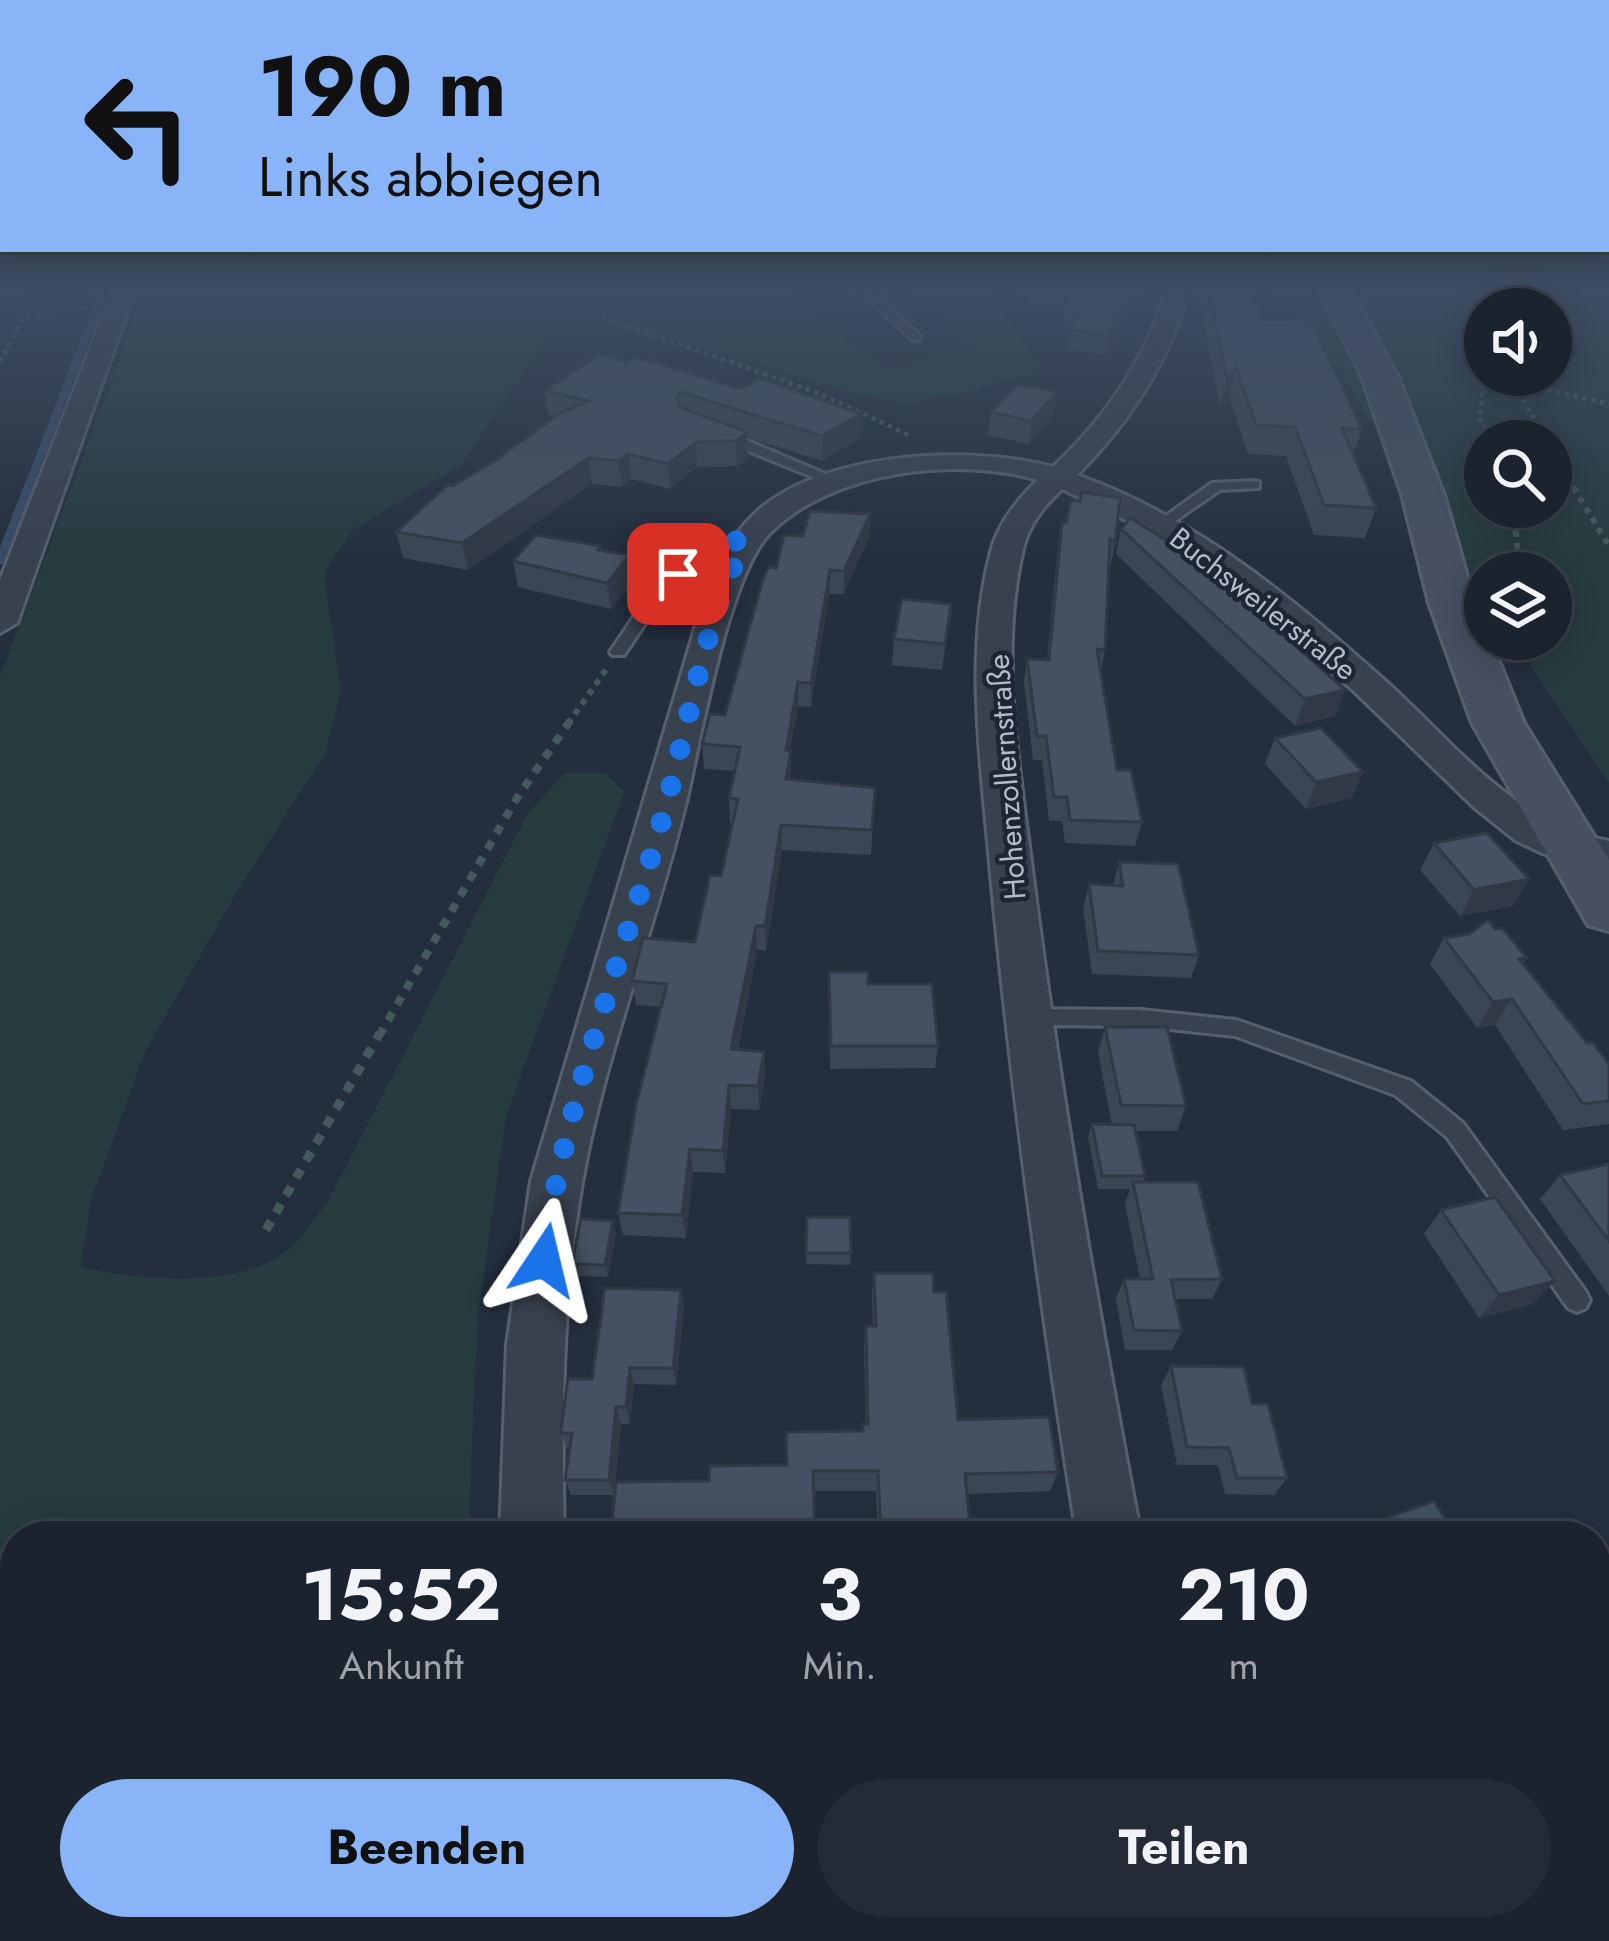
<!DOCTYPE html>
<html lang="de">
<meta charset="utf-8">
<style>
:root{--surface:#1b232e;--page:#242b36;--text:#f1f3f6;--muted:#a0a4aa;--line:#39404a;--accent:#8ab4f8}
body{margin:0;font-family:Jost,sans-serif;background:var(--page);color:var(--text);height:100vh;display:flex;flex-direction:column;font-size:45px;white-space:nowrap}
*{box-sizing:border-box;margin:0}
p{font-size:39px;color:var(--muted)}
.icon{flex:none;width:66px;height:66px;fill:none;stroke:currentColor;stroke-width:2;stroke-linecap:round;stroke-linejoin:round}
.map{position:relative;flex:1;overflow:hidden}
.details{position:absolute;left:0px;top:1521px;width:1611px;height:420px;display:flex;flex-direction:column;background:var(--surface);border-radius:48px 48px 0 0;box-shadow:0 6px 30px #0003,0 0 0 3px var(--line)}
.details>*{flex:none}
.hud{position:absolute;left:0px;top:0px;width:1611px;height:252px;box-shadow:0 6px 30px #0003,0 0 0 3px var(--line);background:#8ab4f8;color:#111;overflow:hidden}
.controls{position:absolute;left:1464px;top:288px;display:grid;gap:24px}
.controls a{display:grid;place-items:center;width:108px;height:108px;border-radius:50%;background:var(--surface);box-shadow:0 6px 30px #0003,0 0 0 3px var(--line);font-size:60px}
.pin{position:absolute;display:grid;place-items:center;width:102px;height:102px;color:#fff;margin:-51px;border-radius:24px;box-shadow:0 6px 18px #0006}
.me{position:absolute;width:132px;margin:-66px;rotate:10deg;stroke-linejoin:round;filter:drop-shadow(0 0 9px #0008)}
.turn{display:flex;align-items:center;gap:42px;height:252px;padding:0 60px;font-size:54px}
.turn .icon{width:156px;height:156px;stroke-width:2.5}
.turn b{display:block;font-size:84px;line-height:102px}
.eta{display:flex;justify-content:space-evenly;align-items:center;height:204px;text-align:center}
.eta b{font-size:72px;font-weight:700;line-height:84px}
.cta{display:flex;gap:24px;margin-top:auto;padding:24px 60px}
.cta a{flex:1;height:138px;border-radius:72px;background:var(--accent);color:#111;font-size:48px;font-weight:700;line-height:138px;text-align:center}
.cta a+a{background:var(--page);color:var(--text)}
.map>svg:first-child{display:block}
</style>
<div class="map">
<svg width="1609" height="1941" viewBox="0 0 1609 1941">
<rect width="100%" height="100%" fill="#242f3e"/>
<g fill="#263c3f" fill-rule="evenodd">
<path d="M142,287H780L884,369L976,350L914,287H985L1042,370L972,391L907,403L861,396L725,353L622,331L568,327L549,335L462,464L351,531L324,574L341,691L325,753L235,895L146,1050L91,1200L81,1267C138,1280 244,1291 291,1247C304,1235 315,1217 327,1203L527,815L564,773H605L624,792L506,1116L478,1316L468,1536H15V1755L0,1770V676L124,349Z"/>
<path d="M1271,287H1609V783L1513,639H1551V573H1485V596L1323,347ZM1485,309H1551V375H1485ZM1485,441H1551V507H1485Z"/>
</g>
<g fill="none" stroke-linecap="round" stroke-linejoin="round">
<polyline stroke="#394c67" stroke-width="8" points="31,480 99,303 99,287"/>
<polyline stroke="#394c67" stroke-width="9" points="0,560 32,477"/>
<defs>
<g id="lane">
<polygon points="857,287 868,287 920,336 920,340 912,340"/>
<polygon points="719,433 729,433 847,483 835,486 719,439"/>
<polygon points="1254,481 1259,482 1259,488 1220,490 1165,528 1153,525 1212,483"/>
<path d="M745,537L750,538V544C737,546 724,546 712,552C673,573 649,620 624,655H612L610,652C645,602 677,540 745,537Z"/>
<polygon points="1026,1009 1141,1010 1236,1020 1411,1081 1463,1123 1586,1292 1590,1300 1586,1308 1577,1312 1568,1308 1447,1137 1395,1095 1235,1036 1141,1026 1026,1025 1018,1023 1015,1017 1018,1011"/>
</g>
<g id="street">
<polygon points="114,287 136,287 17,623 0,633 0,580"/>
<path d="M1167,287H1189C1171,360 1130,422 1077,475C1193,516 1291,597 1382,678C1453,741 1511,823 1609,841V869L1542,853L1515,840L1475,808L1354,691L1241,594L1150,532L1062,489C1044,506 1029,524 1023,549C998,656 1020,770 1033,877C1061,1098 1099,1317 1141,1536H1077C1042,1316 1012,1096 991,875C982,768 963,653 992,548C1000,521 1018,499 1038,480C957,456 833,471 771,532C729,573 701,737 687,798C656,928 605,1052 582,1183C562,1300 561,1418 564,1536H500L507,1344L531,1181L696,625C709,590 720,553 744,525C805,451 968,444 1053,467C1106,417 1147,358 1167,287Z"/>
<polygon points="379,1926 455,1926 451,1941 375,1941"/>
<polygon points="550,1926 626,1926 630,1941 554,1941"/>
<polygon points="1125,1926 1201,1926 1200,1941 1124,1941"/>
<polygon points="1294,1926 1371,1926 1377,1941 1300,1941"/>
</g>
<polygon id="secondary" points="1318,287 1350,287 1398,377 1444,495 1485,639 1490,639 1524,723 1609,860 1609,931 1588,925 1472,723 1429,603 1402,495 1362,377"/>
</defs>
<use href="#lane" stroke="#565f6c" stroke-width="6"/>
<use href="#street" stroke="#565f6c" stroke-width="6"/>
<use href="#secondary" stroke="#565f6c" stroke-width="6"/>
<g stroke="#44595c" stroke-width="4.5" stroke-dasharray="4.5 4.5" stroke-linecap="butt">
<polyline points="571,287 577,302 609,319 818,393 911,436"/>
<polyline points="1460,287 1485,328"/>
<polyline points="0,362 23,317 88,307"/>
<polyline points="1485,365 1480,419 1491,441"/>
<polyline points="1511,375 1545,441"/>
<polyline points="1512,382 1609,404"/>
<polyline points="1551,451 1569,480"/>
</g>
<g stroke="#44595c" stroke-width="6" stroke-dasharray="6 6" stroke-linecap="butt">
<polyline points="1567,477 1609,546"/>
<polyline points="1513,507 1520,573"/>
<polyline points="1520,639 1522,660"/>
<polyline points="568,724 607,668"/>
</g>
<polyline stroke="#44595c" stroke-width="8" stroke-dasharray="9 9" stroke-linecap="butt" points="379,1036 517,798 570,721"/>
<polyline stroke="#44595c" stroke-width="9" stroke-dasharray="10 10" stroke-linecap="butt" points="266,1230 380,1033"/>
<use href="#lane" fill="#38414e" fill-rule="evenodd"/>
<use href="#street" fill="#38414e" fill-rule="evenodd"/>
<use href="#secondary" fill="#465061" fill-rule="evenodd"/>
</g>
<g fill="#3b4654">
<polygon points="1029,287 1139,287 1136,300 1105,355 1066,349 1069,332 1065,331 1062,308 1029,306"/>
<polygon points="1197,287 1251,287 1260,319 1362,429 1353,455 1376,508 1365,538 1314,535 1286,456 1248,454 1229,396 1220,406"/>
<polygon points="625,362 740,389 861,414 860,438 822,461 747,437 748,457 737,466 697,467 670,489 631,479 622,487 592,484 468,570 403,558 396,532 453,486 496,460 554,417 548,415 544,391"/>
<polygon points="991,412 1054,415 1028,444 988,435"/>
<polygon points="1071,500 1115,542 1111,565 1109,564 1105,650 1101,671 1117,770 1142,822 1135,846 1065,843 1062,821 1049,821 1042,760 1033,760 1024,682 1027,659 1047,660 1058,545 1062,523 1066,523"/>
<polygon points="870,514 869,537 844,594 829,594 811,707 798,706 790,750 790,780 875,788 871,855 782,850 766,951 757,950 738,1050 764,1052 765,1076 759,1110 731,1109 725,1173 693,1172 686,1238 623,1235 618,1213 661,1007 636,1005 632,981 695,942 721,876 732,823 730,823 729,798 735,771 704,769 702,744 725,715 776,568 803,536"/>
<polygon points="1121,529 1345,690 1335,716 1295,726 1116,554"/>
<polygon points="630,555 633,581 611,609 518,587 513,561"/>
<polygon points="951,604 942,670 892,665 894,639"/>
<polygon points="1275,738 1352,798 1306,809 1265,764"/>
<polygon points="1434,843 1529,879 1513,906 1460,916 1420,870"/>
<polygon points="1119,862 1199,955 1191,978 1092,974 1083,908 1089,884 1113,885"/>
<polygon points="1495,929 1527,958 1523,964 1587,1043 1609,1064 1609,1124 1563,1130 1495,1025 1477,1028 1430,964 1444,938"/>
<polygon points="829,972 868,984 938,1046 935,1068 830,1069"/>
<polygon points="1105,1027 1186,1106 1177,1131 1135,1131 1145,1176 1143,1182 1222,1279 1212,1299 1175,1299 1182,1331 1172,1350 1125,1350 1116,1299 1124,1279 1140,1279 1125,1203 1130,1189 1098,1189 1088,1137 1092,1124 1112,1125 1098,1053"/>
<polygon points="1609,1164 1609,1296 1540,1199 1560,1175"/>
<polygon points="1441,1210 1533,1304 1479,1318 1424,1234"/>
<polygon points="807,1217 851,1253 850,1265 806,1264"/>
<polygon points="616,1233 608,1277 576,1276 572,1264"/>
<polygon points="874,1273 934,1292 958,1420 1058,1472 1050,1491 967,1494 971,1536 878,1536 876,1491 814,1491 709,1481 787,1465 862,1431 866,1424 864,1349 866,1326 873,1326 872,1297"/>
<polygon points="681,1290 684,1308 676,1385 634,1384 630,1424 621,1424 614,1495 571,1495 565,1480 570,1449 567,1449 561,1433 592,1379"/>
<polygon points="1171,1366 1252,1404 1287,1478 1274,1495 1225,1494 1218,1465 1177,1465 1161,1385"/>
<polygon points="1415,1926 1590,1926 1600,1941 1423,1941"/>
</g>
<g fill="#303945">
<polygon points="1137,287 1139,287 1136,300 1105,355 1108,336"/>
<polygon points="1236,368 1229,396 1220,406 1227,378"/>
<polygon points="1057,392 1054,415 1028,444 1031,421"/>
<polygon points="861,414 860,438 822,461 822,436"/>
<polygon points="747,432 748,457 737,466 736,441"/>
<polygon points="696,442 697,467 670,489 668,464"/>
<polygon points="628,454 631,479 622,487 619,461"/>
<polygon points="588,458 592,484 468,570 462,543"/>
<polygon points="870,514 869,537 844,594 844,571"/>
<polygon points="630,555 633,581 611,609 607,583"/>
<polygon points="830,570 829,594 811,707 811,683"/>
<polygon points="798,682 798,706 786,774 786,750"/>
<polygon points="1345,690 1335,716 1295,726 1305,699"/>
<polygon points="791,750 791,774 786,804 786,779"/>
<polygon points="1363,772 1352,798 1306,809 1316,782"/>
<polygon points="781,825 782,850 766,951 765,926"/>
<polygon points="1529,879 1513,906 1460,916 1474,890"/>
<polygon points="756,926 757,950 733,1073 731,1049"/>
<polygon points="1512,999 1495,1025 1477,1028 1493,1002"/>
<polygon points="764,1052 765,1076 759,1110 758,1086"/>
<polygon points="729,1085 731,1109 725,1173 723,1151"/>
<polygon points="690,1149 693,1172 686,1238 682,1215"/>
<polygon points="613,1221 616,1233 608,1277 605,1265"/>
<polygon points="1555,1281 1533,1304 1479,1318 1499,1295"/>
<polygon points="681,1290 684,1308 676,1385 673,1368"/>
<polygon points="630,1368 634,1384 630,1424 626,1407"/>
<polygon points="616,1407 621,1424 614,1495 609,1480"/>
<polygon points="125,1926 160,1926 157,1930 167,1941 139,1941"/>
</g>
<g fill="#455162" stroke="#303945" stroke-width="3">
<polygon points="1032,287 1137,287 1108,336 1069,330 1080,314 1068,312 1065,289"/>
<polygon points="1208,287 1251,287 1260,319 1311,321 1362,429 1342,428 1376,508 1324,505 1295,427 1256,425 1236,368 1227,378"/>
<polygon points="601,354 625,362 635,357 740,389 761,379 861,414 822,436 681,392 677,397 680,407 747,432 736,441 696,442 668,464 628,454 619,461 588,458 462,543 396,532 448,485 453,486 496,460 560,413 589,401 544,391"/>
<polygon points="1018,384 1057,392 1031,421 991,412"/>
<polygon points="1082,492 1120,498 1115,542 1110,539 1105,650 1097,649 1117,770 1131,770 1142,822 1070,820 1067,797 1054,797 1046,736 1037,736 1027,659 1049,660 1062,523 1066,523 1071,500 1080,501"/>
<polygon points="810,511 870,514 844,571 830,570 811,683 798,682 786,750 791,750 786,779 875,788 872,830 781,825 765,926 756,926 731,1049 764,1052 758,1086 729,1085 723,1151 690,1149 682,1215 618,1213 636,1105 667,984 632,981 643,938 695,942 710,875 721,876 738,799 729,798 740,747 702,744 710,714 725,715 763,579 769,567 776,568 784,535 803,536"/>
<polygon points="1130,518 1205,564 1345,690 1305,699 1121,529"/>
<polygon points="536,535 601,546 598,550 630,555 607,583 513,561"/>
<polygon points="902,599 951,604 945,644 894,639"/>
<polygon points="1321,728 1363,772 1316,782 1275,738"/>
<polygon points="1487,833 1529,879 1474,890 1434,843"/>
<polygon points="1119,862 1178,864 1199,955 1098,951 1089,884 1123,886"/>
<polygon points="1488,920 1495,929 1502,928 1527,958 1519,959 1587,1043 1593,1043 1609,1064 1609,1101 1583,1104 1512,999 1493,1002 1444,938 1469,934"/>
<polygon points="829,972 868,972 868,984 932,984 938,1046 831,1046"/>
<polygon points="1105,1027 1167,1027 1186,1106 1121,1105"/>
<polygon points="1092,1124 1134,1125 1145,1176 1102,1176"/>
<polygon points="1609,1164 1609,1241 1560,1175"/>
<polygon points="1133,1182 1198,1182 1222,1279 1171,1280 1182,1331 1134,1330 1124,1279 1153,1279"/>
<polygon points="1495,1197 1555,1281 1499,1295 1441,1210"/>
<polygon points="807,1217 850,1217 851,1253 806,1253"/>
<polygon points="581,1219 613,1221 605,1265 572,1264"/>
<polygon points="874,1273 933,1273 934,1292 946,1292 958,1420 1049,1417 1058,1472 965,1474 971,1536 881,1536 878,1471 813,1471 815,1536 611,1536 616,1482 709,1481 710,1466 787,1465 786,1432 863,1431 863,1424 868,1424 866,1326 876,1326"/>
<polygon points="605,1288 681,1290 673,1368 630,1368 626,1407 616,1407 609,1480 565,1480 572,1433 561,1433 561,1429 568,1379 592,1379"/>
<polygon points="1171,1366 1244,1367 1252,1404 1268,1404 1287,1478 1237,1478 1229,1448 1187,1447"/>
<polygon points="1434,1501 1457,1536 1349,1536 1347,1532"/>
<polygon points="1596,1812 1609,1833 1609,1853 1596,1860"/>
<polygon points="38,1926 125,1926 139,1941 25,1941"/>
<polygon points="1451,1926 1590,1926 1600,1941 1459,1941"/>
</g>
<linearGradient id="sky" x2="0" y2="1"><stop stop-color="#141a22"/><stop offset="0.51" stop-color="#3f4d63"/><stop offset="1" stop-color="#3f4d63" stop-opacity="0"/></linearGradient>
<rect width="1609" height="559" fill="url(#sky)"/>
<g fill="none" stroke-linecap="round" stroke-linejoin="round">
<path stroke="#1a73e8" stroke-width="21" stroke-dasharray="0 37.8" d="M544,1260C562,1106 623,960 664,812C687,731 707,612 745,542C714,537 698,553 678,574"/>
</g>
<g text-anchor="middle" stroke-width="9" stroke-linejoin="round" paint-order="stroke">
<g font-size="30" fill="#b4bcc9" stroke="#1d2633">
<text transform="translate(1263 604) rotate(38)" y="10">Buchsweilerstraße</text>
<text transform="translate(1007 777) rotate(-94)" y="10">Hohenzollernstraße</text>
</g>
</g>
</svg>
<div class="controls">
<a><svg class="icon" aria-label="sound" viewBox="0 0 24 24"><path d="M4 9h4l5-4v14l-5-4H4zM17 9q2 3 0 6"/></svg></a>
<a><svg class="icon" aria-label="search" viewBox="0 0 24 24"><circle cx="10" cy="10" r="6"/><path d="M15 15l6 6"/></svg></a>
<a><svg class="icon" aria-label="layers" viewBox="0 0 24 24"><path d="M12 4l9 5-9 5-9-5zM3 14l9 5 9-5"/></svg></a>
</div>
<div class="pin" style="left:678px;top:574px;background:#d93025"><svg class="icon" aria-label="arrive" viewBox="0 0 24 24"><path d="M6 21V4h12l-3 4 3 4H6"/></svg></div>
<svg class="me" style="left:544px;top:1260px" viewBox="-20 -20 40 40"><path d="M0-17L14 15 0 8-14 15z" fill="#1a73e8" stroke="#fff" stroke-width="4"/></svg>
<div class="hud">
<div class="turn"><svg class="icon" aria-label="left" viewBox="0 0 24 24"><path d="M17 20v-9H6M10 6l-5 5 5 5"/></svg><div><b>190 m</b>Links abbiegen</div></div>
</div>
<section class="details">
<div class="eta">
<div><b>15:52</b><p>Ankunft</p></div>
<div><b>3</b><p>Min.</p></div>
<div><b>210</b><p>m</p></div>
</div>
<div class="cta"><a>Beenden</a><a>Teilen</a></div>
</section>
</div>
